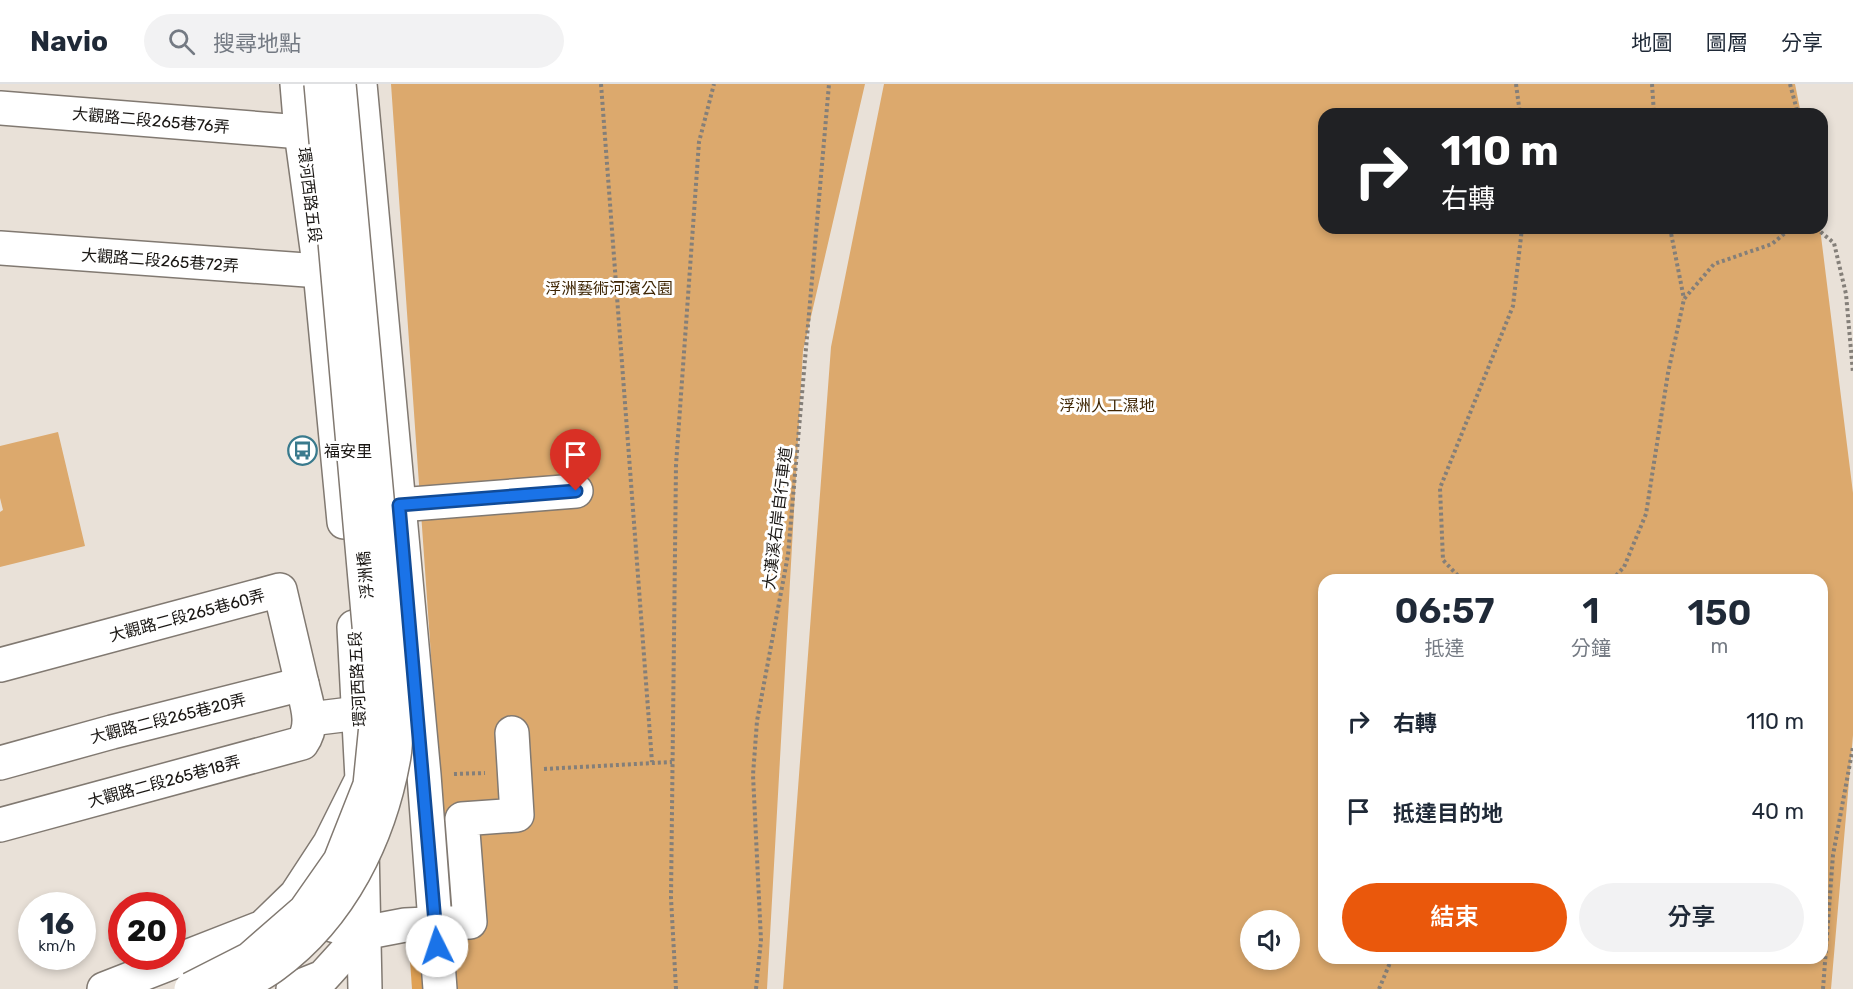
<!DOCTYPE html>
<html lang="zh-TW">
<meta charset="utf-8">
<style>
:root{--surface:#fff;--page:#f2f2f3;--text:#1f2937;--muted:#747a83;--line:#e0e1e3;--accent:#ea580c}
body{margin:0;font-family:Rubik,"Noto Sans TC",sans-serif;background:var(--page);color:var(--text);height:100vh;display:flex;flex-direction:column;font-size:22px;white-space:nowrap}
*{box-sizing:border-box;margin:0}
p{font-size:20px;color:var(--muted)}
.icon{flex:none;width:33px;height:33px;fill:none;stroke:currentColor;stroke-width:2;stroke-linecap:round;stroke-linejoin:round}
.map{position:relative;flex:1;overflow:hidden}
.drawer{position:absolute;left:1318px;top:490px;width:510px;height:390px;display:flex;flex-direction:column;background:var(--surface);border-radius:18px;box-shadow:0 3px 9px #0003}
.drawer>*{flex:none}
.guide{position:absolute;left:1318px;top:24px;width:510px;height:126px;border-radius:18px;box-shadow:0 3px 9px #0003;background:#202124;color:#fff;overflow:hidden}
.buttons{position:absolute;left:1240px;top:826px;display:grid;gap:12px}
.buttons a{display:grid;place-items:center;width:60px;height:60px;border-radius:50%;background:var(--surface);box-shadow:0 3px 9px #0003;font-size:30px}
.speed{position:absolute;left:18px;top:808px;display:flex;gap:12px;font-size:30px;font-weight:700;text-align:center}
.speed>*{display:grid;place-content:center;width:78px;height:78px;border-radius:50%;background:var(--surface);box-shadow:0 3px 9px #0003;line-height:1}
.speed small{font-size:15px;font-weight:400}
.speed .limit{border:9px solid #d22;background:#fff;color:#111}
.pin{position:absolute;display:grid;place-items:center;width:51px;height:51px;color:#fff;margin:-62px -26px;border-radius:50% 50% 50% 0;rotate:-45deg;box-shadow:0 0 6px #0007}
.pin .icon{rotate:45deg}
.me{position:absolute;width:66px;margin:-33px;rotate:356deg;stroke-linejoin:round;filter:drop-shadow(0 0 4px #0008)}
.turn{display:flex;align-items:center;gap:21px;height:126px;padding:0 24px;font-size:27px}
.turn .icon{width:78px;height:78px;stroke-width:2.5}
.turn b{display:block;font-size:42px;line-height:51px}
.eta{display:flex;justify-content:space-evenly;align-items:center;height:102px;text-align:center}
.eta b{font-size:36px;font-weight:600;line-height:42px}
.action{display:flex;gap:12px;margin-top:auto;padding:12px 24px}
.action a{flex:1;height:69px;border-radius:36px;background:var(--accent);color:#fff;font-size:24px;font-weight:600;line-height:69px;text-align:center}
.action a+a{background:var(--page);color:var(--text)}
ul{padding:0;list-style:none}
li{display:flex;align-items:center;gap:18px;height:90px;padding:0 24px}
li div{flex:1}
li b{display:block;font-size:22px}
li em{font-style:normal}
header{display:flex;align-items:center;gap:36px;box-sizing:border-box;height:84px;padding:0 30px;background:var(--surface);border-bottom:2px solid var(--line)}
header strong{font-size:28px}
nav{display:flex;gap:33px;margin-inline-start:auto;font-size:21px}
.search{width:420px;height:54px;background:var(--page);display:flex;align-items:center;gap:15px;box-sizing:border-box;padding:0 21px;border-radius:33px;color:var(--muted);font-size:22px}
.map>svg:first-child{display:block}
</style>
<header>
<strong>Navio</strong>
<div class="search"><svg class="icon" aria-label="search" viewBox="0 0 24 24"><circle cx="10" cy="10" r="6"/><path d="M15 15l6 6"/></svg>搜尋地點</div>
<nav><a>地圖</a><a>圖層</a><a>分享</a></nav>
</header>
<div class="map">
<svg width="1853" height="905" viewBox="0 0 1853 905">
<rect width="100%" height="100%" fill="#e9e1d8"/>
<g fill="#dca96d" fill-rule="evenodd">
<polygon points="391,0 865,0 803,267 767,905 456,905 440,700"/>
<path d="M884,0H1795L1801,30H1324V144H1820L1853,409V651L1831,905H783L831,263ZM1324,496H1822V874H1324ZM1251,837H1290V876H1251Z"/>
<polygon points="58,348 85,462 0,483 0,428 3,426 0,414 0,362"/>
</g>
<polygon fill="#e0a154" points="426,861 430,905 412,905 409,862"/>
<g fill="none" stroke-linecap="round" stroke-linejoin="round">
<defs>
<g id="minor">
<polyline points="360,0 424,691 440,905"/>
<polyline points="0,24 301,48"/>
<polyline points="0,164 320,187"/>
<polyline points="399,421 576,407"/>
<polyline points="0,581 280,506 302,600"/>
<polyline points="310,635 359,629"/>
<path d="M0,679L112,648L302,600C307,621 315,641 302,659L0,741"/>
<polyline points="362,762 365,905"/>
<polyline points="293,905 323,893 363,849 405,841 470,838 462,735 517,731 512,649"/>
</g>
<g id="major">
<polyline points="297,0 301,48 320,187 344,438"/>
<polyline points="294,839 317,837 363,849"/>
<polyline points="104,905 263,843 296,811 330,759 362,695 354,543"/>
</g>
</defs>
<use href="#minor" stroke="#817971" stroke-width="36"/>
<use href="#major" stroke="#817971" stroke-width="36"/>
<g stroke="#847f79" stroke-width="4" stroke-dasharray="3 3" stroke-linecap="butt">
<polyline points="601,0 652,678"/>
<polyline points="1516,0 1520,30"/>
<polyline points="1652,0 1654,30"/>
<polyline points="1790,0 1798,30"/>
<polyline points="1670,144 1684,215"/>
<polyline points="1816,144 1834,159 1846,210 1853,289"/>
<polyline points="1462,496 1443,476 1440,404 1513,222 1522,144"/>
<polyline points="1612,496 1624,483 1646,430 1668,289 1684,215 1714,180 1772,160 1791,144"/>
<polyline points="544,685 672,678"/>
<polyline points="454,690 485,689"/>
<polyline points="676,905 671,814 676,381 699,58 714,0"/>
<polyline points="756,905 761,856 753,691 757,637 788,471 829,0"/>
<polyline points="1379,905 1392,874"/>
<polyline points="1823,905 1833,771 1853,663"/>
</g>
<use href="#minor" stroke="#fff" stroke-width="33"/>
<use href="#major" stroke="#fff" stroke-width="33"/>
<defs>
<path id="minor-bridge" d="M235,905C248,897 262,890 274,881C341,832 380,753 394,672C398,649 394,622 394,599L339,0"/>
<polyline id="major-bridge" points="191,905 250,875 305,827 340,777 370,701 377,631 321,0"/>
</defs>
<use href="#minor-bridge" stroke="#817971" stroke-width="36" stroke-linecap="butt"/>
<use href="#major-bridge" stroke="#817971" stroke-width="36" stroke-linecap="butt"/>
<use href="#minor-bridge" stroke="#fff" stroke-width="33"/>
<use href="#major-bridge" stroke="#fff" stroke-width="33"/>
</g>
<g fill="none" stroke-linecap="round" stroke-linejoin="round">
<defs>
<polyline id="route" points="437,862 399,421 576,407"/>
</defs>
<use href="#route" stroke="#114b97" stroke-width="15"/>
<use href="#route" stroke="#1a73e8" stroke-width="10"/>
</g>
<defs>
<symbol id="bus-ring" viewBox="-11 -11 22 22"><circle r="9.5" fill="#fff" stroke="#397a8d" stroke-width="1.5"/><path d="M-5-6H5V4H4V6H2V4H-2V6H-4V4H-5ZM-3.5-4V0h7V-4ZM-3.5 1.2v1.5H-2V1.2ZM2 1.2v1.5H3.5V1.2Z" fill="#397a8d"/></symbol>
</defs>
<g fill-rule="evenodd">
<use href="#bus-ring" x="286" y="350" width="33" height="33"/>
</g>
<g text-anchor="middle" stroke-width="6" stroke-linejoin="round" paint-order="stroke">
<g font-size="16" fill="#191613" stroke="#fff">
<text transform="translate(151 36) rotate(5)" y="6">大觀路二段265巷76弄</text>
<text transform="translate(310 111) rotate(83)" y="6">環河西路五段</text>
<text transform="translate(160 176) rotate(4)" y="6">大觀路二段265巷72弄</text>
<text transform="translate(777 434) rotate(-83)" y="6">大漢溪右岸自行車道</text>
<text transform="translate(365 491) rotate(-95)" y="6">浮洲橋</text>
<text transform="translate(187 531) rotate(-15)" y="6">大觀路二段265巷60弄</text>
<text transform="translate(357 595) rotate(-93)" y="6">環河西路五段</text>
<text transform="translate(168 634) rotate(-14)" y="6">大觀路二段265巷20弄</text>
<text transform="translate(164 697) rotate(-15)" y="6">大觀路二段265巷18弄</text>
</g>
<g font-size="16" fill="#3e2503" stroke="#fff">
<text x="609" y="210">浮洲藝術河濱公園</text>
<text x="1107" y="327">浮洲人工濕地</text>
</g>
<g font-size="16" fill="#191613" stroke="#fff" text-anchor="start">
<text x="324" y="373">福安里</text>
</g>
</g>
</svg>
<div class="buttons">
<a><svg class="icon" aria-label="sound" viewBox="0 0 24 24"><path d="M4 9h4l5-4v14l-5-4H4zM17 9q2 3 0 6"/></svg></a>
</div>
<div class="speed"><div>16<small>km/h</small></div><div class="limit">20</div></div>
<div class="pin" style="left:576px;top:407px;background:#d93025"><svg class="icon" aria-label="arrive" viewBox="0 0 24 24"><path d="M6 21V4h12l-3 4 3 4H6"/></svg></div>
<svg class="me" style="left:437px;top:862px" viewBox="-20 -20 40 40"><circle r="19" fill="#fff"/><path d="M0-13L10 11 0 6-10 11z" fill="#1a73e8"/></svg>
<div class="guide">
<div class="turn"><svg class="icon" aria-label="right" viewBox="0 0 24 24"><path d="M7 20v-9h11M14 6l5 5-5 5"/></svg><div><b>110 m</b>右轉</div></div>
</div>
<section class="drawer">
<div class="eta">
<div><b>06:57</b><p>抵達</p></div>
<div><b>1</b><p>分鐘</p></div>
<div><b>150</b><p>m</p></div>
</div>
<ul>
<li><svg class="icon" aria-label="right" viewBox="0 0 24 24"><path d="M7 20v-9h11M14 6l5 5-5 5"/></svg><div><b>右轉</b></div><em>110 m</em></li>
<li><svg class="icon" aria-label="arrive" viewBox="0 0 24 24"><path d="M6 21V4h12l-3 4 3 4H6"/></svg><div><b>抵達目的地</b></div><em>40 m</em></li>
</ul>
<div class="action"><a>結束</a><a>分享</a></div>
</section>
</div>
